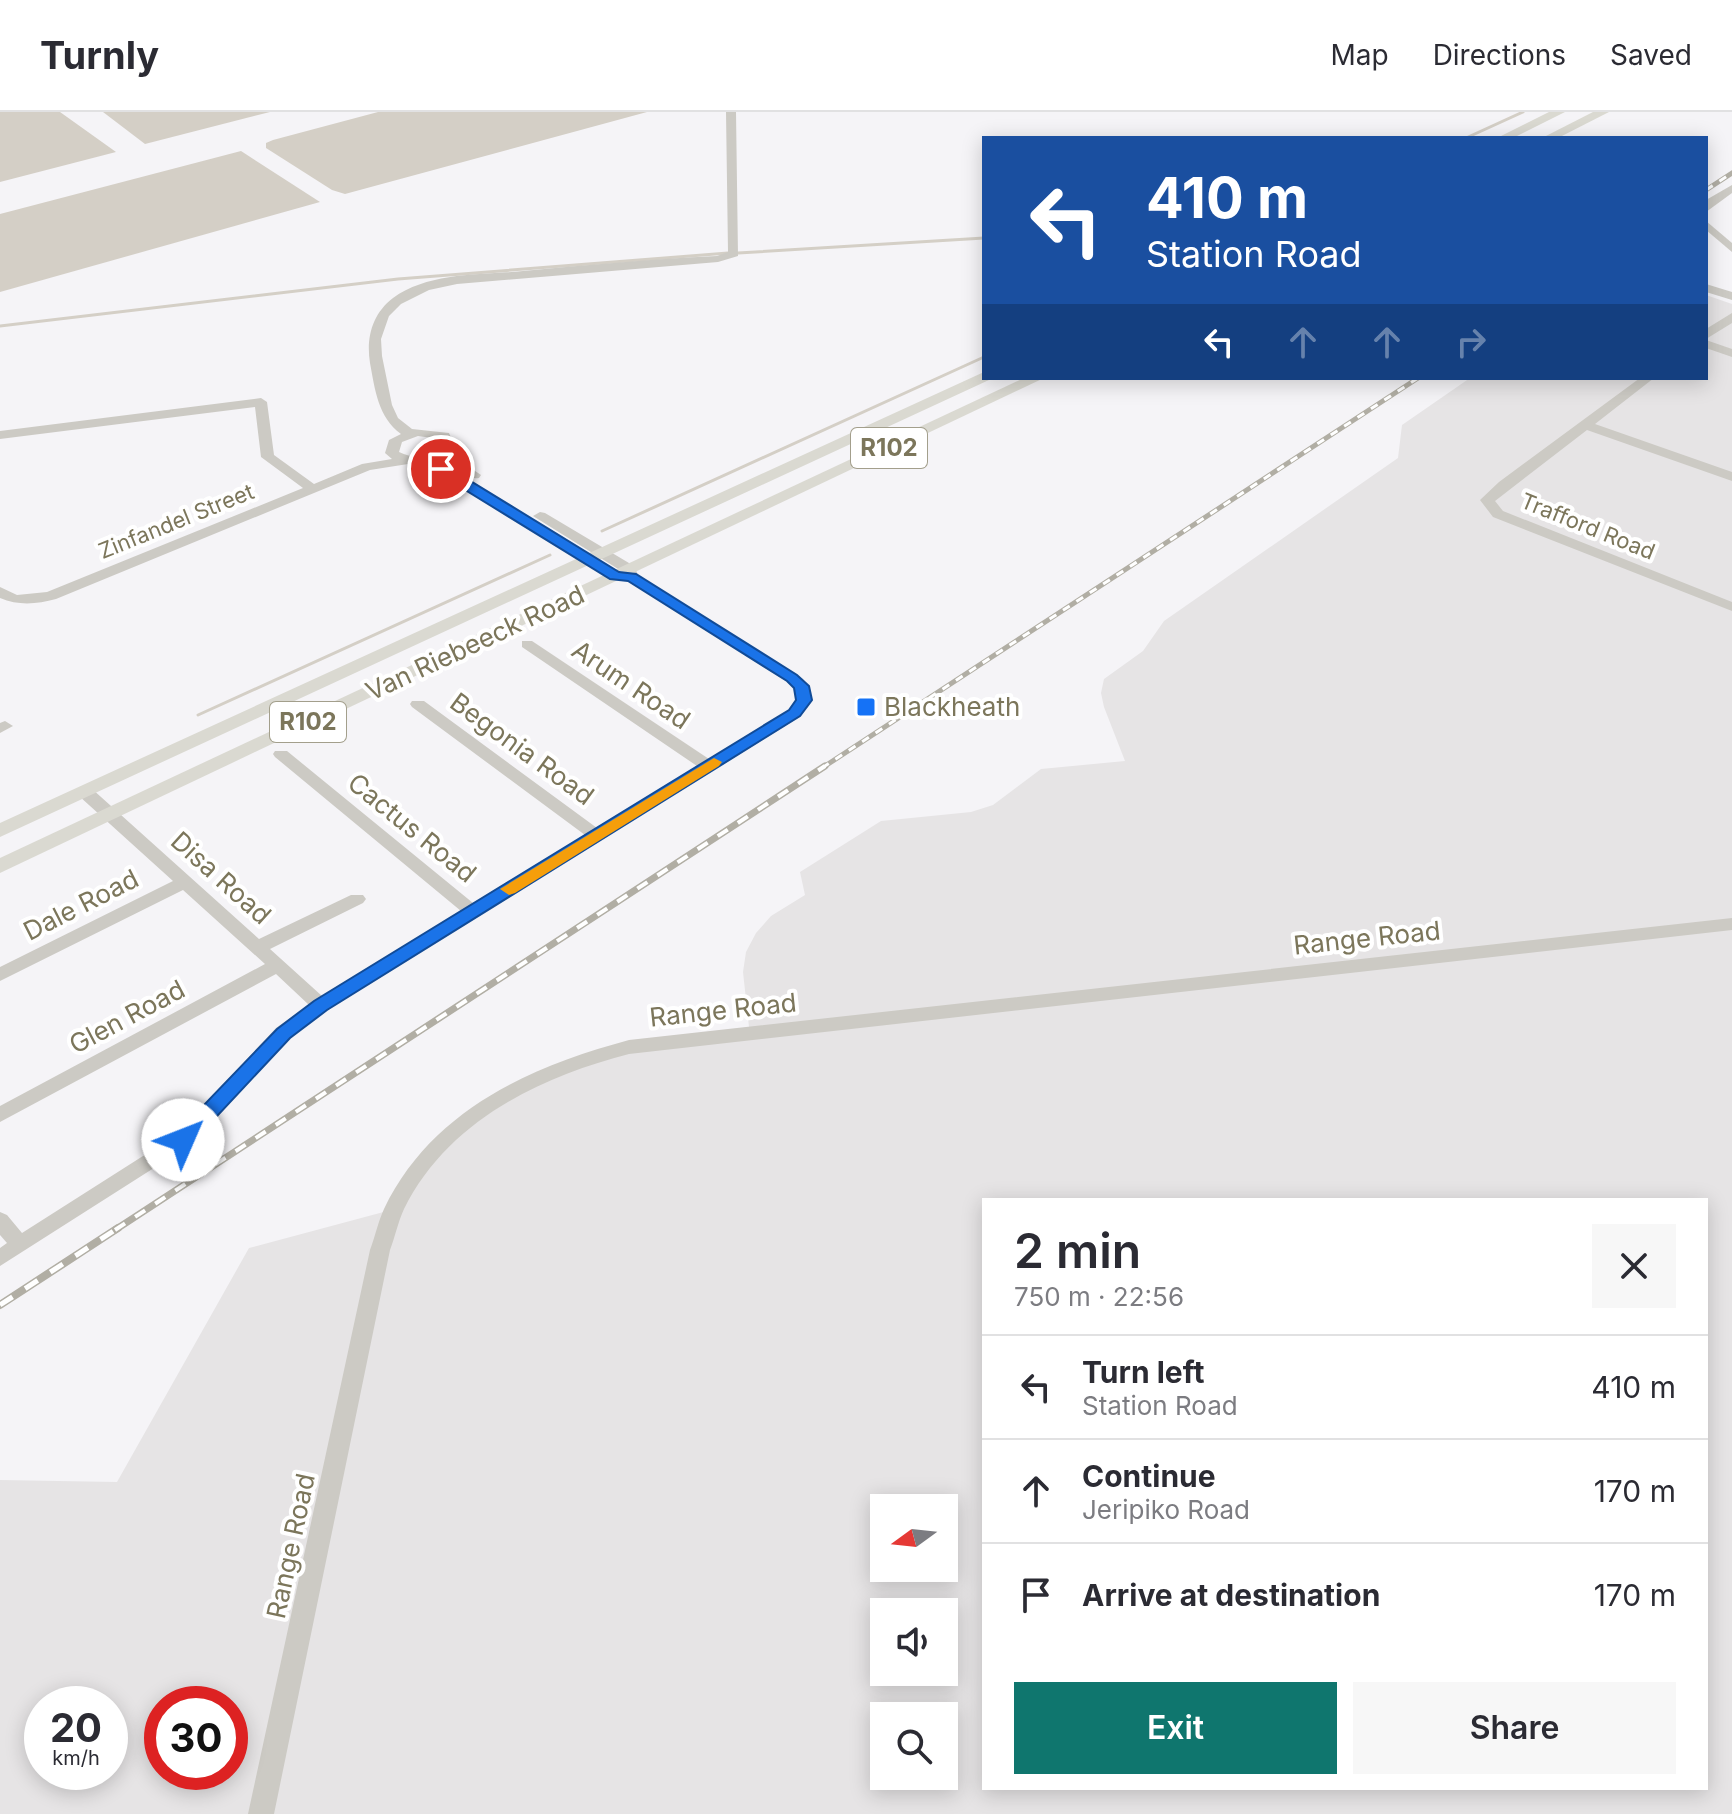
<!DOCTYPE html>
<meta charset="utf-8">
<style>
:root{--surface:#fff;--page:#f7f7f7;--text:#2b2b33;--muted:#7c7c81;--line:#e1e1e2;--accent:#0f766e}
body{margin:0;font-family:Inter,sans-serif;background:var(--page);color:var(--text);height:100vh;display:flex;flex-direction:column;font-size:30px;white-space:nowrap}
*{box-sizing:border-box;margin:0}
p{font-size:26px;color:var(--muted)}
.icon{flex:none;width:44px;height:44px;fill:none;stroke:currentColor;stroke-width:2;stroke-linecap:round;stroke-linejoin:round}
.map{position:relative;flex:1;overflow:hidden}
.details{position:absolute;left:982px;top:1086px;width:726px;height:592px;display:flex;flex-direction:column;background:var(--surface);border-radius:0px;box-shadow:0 4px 20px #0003}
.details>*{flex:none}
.guide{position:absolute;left:982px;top:24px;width:726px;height:244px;border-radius:0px;box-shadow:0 4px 20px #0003;background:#1a4fa0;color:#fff;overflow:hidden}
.needle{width:52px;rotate:255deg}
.controls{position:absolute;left:870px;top:1382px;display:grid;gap:16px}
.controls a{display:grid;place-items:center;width:88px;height:88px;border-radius:0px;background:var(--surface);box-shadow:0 4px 20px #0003;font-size:40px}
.speed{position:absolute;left:24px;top:1574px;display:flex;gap:16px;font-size:40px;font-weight:700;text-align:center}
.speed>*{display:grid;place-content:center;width:104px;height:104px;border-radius:50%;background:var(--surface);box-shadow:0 4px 20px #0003;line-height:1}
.speed small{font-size:20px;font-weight:400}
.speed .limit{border:12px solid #d22;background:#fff;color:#111}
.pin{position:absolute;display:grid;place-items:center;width:68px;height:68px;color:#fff;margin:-34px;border:4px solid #fff;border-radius:50%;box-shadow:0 2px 8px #0007}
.me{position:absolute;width:88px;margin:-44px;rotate:46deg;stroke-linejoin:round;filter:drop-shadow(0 0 6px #0008)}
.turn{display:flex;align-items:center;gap:28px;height:168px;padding:0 32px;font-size:36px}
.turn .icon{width:104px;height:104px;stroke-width:2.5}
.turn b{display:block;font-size:56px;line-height:68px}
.lanes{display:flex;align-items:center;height:76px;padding:0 32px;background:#0003;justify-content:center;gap:40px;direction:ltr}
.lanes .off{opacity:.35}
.round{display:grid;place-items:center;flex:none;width:84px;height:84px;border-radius:0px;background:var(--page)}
.overview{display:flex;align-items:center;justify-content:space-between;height:136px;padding:0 32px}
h1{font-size:48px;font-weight:600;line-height:60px}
.button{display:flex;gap:16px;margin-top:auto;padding:16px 32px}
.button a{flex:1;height:92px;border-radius:0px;background:var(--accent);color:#fff;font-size:32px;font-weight:600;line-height:92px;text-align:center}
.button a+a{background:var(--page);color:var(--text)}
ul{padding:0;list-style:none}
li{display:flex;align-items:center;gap:24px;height:104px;padding:0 32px;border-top:2px solid var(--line)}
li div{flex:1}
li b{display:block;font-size:30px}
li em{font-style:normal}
header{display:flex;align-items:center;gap:48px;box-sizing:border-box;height:112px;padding:0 40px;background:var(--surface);border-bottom:2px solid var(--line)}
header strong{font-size:38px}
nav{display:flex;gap:44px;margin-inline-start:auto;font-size:28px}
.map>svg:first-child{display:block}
</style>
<header>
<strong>Turnly</strong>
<nav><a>Map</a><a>Directions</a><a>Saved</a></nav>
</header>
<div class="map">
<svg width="1732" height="1702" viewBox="0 0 1732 1702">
<rect width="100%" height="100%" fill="#f5f4f7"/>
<path fill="#e6e4e5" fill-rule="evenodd" d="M1706,183L1732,192V1702H0V1368L117,1370L249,1136L391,1098L426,1045L558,954L749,915L743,860L746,840L756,821L771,804L805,783L800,760L881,709L971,700L993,693L1041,657L1125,649L1104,595L1101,581L1104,567L1143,539L1164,509L1398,346L1402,313L1470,266H1706ZM984,1088H1706V1676H984ZM884,1396H944V1456H884ZM884,1500H944V1560H884ZM42,1592H110V1660H42ZM162,1592H230V1660H162ZM884,1604H944V1664H884Z"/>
<g fill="#d4cfc6">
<polygon points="0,0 60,0 116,40 0,70"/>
<polygon points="103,0 270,0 145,32"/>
<polygon points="378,0 647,0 345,82 332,78 266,36 266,31 273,28"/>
<polygon points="241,39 320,90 0,180 0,102"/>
</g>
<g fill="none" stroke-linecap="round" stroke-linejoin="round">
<g stroke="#d4cfc6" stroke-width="3">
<polyline points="1466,26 1523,0"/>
<polyline points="738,141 984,126"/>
<polyline points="0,214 398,167 728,141"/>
<polyline points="602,419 984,245"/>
<polyline points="198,603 550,443"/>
</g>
<g fill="#cccac4" fill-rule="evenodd">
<path d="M726,0H736L738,144L718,150L457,172L429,178L401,192L389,204L381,227L382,244L392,293L398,306L412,317L449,321L462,350L481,363L479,366C465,368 453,357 446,345L434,351L453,358L618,460H623L533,404L540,400L545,401L634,454L638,463L803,567C815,583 811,589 801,604L328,897L290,926L190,1033L0,1154V1136L7,1131L0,1123V1100L7,1103L22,1121L176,1023L276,916L309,893L276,862L0,1010V994L265,852L183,778L0,869V855L173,769L79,684L77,680L79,676H91L259,827L351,783H363L366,787L363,791L270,837L322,884L461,799L275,645L273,642L275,639H287L473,791L585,723L412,595L410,592L412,589H424L597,716L697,654L522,535V529H532L709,647L789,598C796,589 799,583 792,573L628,469L610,467L443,364L408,352L370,358L56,487C37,492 19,494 0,486V475L17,483L47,480L303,376L261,345L255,295L0,327V319L261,286L267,290L274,343L314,372L362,352L392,347L385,341L389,328L401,322C378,305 375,278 370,251C366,226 372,202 393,186C429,160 481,163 523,159C587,153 652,147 717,144L728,140ZM418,324L439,327L443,334C430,346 415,348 399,340L402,330Z"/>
<polygon points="1732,73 1732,81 1706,100 1706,88"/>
<polygon points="1706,109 1732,131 1732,140 1706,118"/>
<polygon points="1706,172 1732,180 1732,188 1706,180"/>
<polygon points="1732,201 1732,211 1706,227 1706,217"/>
<polygon points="1706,228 1732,237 1732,245 1706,236"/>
<polygon points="1640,266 1654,266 1595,312 1732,360 1732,369 1587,318 1495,389 1503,399 1732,490 1732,499 1493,405 1480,388 1499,370"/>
<polygon points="5,609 13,614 0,621 0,611"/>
<path d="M1732,806V818L629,942C539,965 447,1010 404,1097C398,1110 395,1125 390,1138L274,1702H248L370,1138C375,1125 378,1110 384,1097C431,999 529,955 629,928Z"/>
</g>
<g fill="#dad9d1" fill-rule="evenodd">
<polygon points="1549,0 1565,0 1513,26 1497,26"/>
<polygon points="1593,0 1609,0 1558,26 1542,26"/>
<polygon points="984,260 984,266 991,266 989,268 0,725 0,711"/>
<polygon points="1024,266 1044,266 0,761 0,746"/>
</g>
<defs>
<g id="rail-far2">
<polyline points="1706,78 1732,61"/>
<polyline points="822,656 1418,266"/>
</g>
<polyline id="rail-far1" points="115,1118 825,654"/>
<polyline id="rail" points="0,1193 118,1116"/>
</defs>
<use href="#rail-far2" stroke="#b1aea4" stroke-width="5"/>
<use href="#rail-far1" stroke="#b1aea4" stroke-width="7"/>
<use href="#rail" stroke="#b1aea4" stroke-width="8"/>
<use href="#rail-far2" stroke="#fff" stroke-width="3" stroke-dasharray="8" stroke-linecap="butt"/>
<use href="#rail-far1" stroke="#fff" stroke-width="4" stroke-dasharray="12" stroke-linecap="butt"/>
<use href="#rail" stroke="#fff" stroke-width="5" stroke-dasharray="15" stroke-linecap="butt"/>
</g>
<polygon fill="#1a73e8" stroke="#114b97" stroke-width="2" points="436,354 446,354 619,460 636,462 797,563 809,574 812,588 800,604 327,898 290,926 190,1033 176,1033 173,1028 176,1022 277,917 314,889 789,598 796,588 794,576 787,569 628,469 610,467 436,360"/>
<polygon fill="#f59e0b" points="714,646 722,650 719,654 515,781 509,783 500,777"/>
<rect fill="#1572f6" stroke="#fff" stroke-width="3" x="856" y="585" width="20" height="20" rx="4"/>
<g text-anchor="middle" stroke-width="8" stroke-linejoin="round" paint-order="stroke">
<g font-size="22" fill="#7c765b" stroke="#fff">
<text transform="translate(176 409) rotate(-22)" y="8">Zinfandel Street</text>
<text transform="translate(1588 414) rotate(22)" y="8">Trafford Road</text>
</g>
<g fill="#fff" stroke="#a39f8c" stroke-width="2">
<rect x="851" y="316" width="76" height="40" rx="6"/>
<rect x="270" y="590" width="76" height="40" rx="6"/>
</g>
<g font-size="24" font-weight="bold" fill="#7c765b">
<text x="889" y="344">R102</text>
<text x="308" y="618">R102</text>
</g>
<g font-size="26" fill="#7c765b" stroke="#fff">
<text transform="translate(475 531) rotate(-25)" y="9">Van Riebeeck Road</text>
<text transform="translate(631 573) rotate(34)" y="9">Arum Road</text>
<text transform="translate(522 637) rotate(36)" y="9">Begonia Road</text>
<text transform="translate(412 716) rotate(39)" y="9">Cactus Road</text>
<text transform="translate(221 766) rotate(42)" y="9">Disa Road</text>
<text transform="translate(81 793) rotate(-27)" y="9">Dale Road</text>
<text transform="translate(1367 826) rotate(-6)" y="9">Range Road</text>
<text transform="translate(723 898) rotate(-6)" y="9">Range Road</text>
<text transform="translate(127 905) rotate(-28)" y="9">Glen Road</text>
<text transform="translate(291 1434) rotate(-78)" y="9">Range Road</text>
</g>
<g font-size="26" fill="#7c765b" stroke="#fff" text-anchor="start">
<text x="884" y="604">Blackheath</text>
</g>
</g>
</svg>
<div class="controls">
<a><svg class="needle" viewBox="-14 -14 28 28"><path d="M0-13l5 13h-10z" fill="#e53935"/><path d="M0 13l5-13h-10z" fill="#7c7c81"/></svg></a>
<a><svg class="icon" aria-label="sound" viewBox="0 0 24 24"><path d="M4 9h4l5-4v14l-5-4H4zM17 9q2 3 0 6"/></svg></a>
<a><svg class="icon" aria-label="search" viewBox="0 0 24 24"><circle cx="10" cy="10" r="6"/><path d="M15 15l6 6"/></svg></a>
</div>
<div class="speed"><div>20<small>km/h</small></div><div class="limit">30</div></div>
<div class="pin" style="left:441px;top:357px;background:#d93025"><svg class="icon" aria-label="arrive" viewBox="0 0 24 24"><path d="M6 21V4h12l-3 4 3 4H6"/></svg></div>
<svg class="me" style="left:183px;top:1028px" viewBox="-20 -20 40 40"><circle r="19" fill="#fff"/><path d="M0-13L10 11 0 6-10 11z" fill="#1a73e8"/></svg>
<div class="guide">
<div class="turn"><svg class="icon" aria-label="left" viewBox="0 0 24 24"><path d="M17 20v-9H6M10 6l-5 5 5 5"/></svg><div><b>410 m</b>Station Road</div></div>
<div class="lanes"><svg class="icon" aria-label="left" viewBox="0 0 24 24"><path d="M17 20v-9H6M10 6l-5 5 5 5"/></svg><svg class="icon off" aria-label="ahead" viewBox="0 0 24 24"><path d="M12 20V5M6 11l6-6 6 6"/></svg><svg class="icon off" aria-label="ahead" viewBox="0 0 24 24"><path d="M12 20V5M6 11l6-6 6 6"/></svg><svg class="icon off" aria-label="right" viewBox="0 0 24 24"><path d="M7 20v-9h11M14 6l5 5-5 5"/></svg></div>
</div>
<section class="details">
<div class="overview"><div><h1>2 min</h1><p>750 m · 22:56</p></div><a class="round"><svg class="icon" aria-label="close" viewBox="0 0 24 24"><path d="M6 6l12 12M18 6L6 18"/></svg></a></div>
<ul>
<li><svg class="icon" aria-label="left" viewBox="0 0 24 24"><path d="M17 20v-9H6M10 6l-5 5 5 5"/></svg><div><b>Turn left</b><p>Station Road</p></div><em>410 m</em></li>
<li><svg class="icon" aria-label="ahead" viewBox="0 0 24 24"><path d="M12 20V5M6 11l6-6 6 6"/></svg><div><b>Continue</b><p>Jeripiko Road</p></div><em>170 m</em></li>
<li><svg class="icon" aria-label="arrive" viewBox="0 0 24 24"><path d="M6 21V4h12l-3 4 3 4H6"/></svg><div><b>Arrive at destination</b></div><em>170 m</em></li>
</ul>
<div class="button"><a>Exit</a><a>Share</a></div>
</section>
</div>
